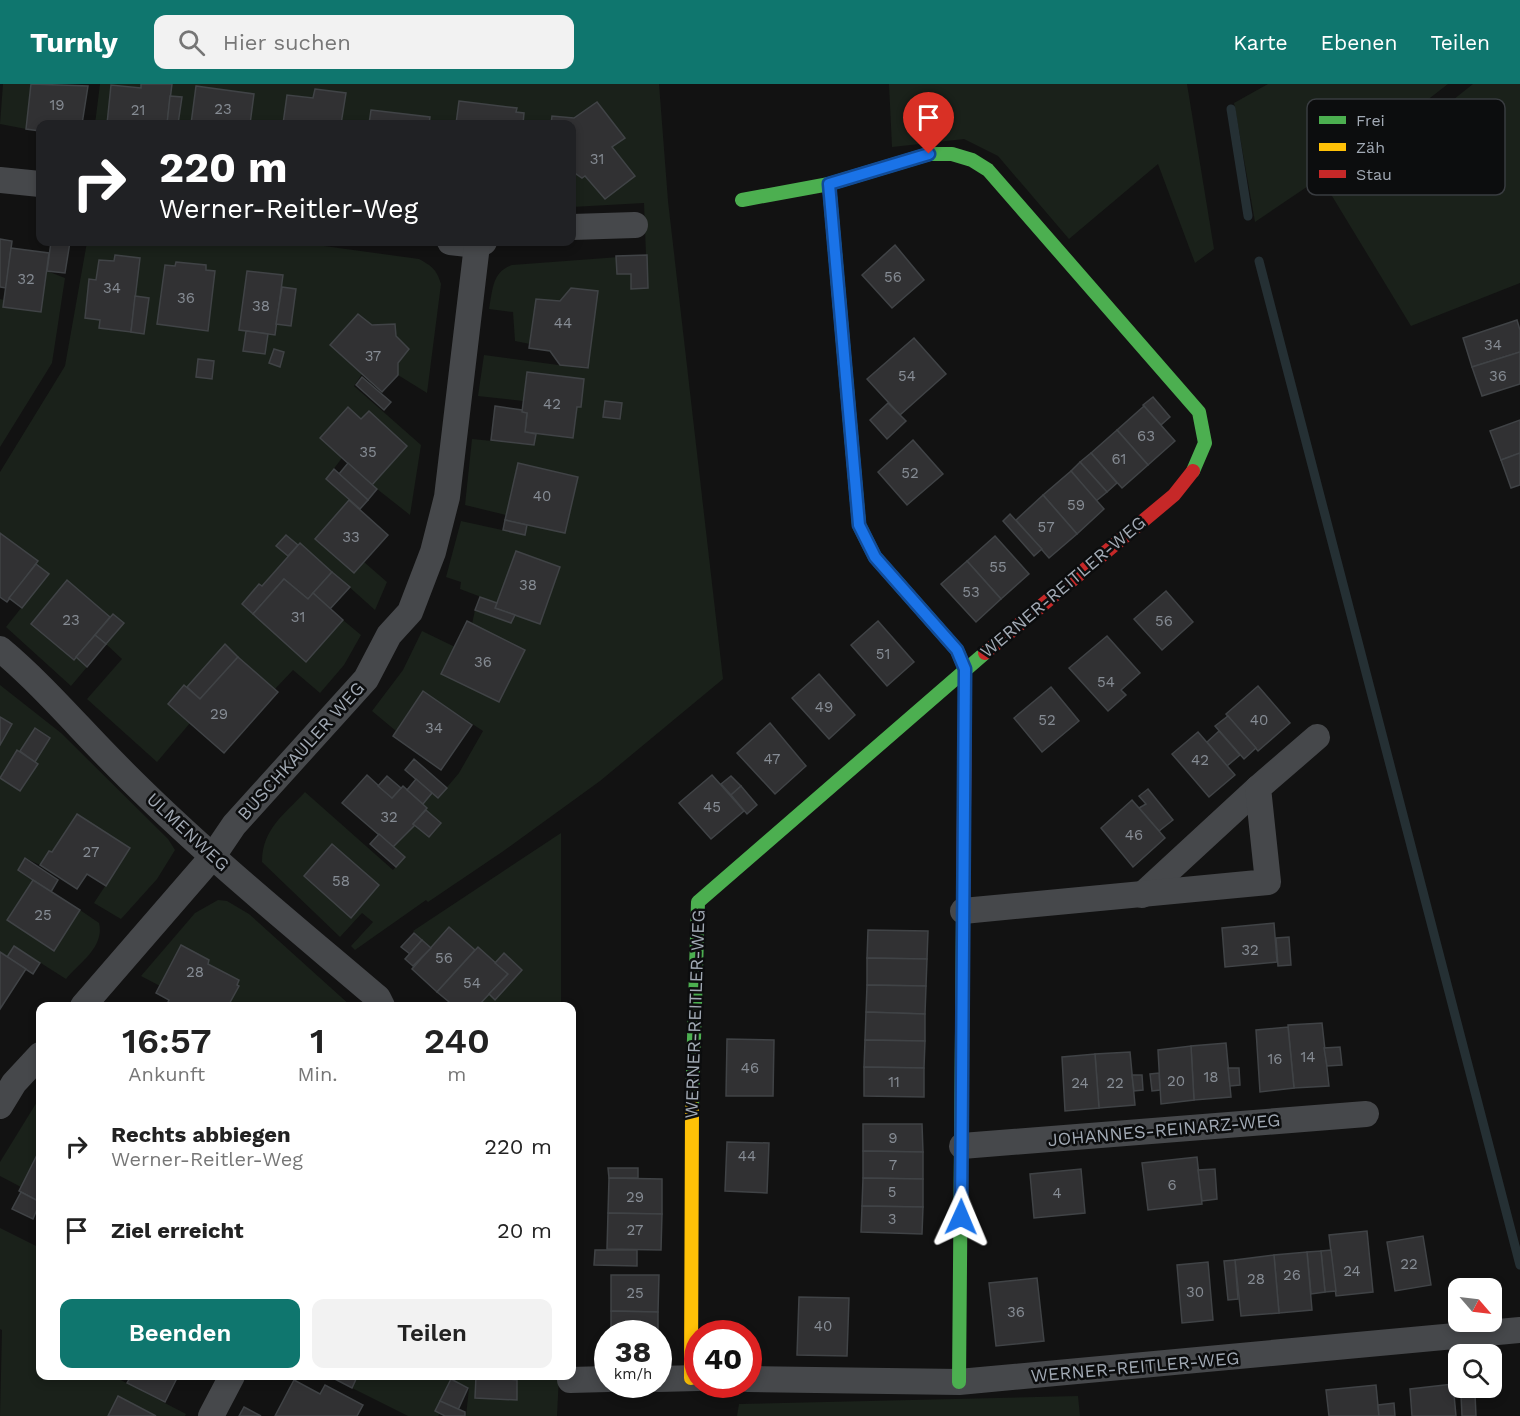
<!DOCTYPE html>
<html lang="de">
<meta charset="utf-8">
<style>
:root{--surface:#fff;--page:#f2f2f2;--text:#222;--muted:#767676;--accent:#0f766e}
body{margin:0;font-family:"Work Sans",sans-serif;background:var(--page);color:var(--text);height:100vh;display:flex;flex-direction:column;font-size:22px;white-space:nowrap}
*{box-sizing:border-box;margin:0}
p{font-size:20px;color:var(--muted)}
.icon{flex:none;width:33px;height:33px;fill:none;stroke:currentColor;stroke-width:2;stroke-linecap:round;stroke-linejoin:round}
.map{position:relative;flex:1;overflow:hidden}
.drawer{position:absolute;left:36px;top:918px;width:540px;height:378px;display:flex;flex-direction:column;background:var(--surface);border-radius:12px;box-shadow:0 3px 9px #0003}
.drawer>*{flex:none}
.top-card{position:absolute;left:36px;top:36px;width:540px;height:126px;border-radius:12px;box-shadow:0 3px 9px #0003;background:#202124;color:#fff;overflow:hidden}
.needle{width:39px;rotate:118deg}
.tools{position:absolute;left:1448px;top:1194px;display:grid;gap:12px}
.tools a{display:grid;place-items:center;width:54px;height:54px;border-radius:12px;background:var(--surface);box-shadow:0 3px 9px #0003;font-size:30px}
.speed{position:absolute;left:594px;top:1236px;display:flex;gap:12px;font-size:30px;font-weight:700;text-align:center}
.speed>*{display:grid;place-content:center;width:78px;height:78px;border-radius:50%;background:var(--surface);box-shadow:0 3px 9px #0003;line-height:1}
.speed small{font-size:15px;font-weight:400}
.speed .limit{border:9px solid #d22;background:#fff;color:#111}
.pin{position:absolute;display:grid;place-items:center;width:51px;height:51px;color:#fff;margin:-62px -26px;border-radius:50% 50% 50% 0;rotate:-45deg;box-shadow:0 0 6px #0007}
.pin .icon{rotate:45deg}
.me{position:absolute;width:66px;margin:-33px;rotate:1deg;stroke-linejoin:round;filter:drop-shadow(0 0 4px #0008)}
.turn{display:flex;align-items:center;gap:21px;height:126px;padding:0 24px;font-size:27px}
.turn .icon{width:78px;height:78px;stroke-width:2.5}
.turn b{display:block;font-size:42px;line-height:51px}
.eta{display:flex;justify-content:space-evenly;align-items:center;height:102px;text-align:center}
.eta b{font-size:36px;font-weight:600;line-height:42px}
.primary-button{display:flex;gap:12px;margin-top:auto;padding:12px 24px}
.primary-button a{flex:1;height:69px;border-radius:12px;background:var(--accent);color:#fff;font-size:24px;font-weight:600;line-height:69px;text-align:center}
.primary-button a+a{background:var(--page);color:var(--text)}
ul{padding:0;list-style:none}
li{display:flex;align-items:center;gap:18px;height:84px;padding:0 24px}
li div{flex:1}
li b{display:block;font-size:22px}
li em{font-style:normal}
header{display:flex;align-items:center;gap:36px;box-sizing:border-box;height:84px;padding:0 30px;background:var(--accent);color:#fff}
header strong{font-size:28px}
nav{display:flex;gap:33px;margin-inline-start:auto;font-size:21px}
.search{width:420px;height:54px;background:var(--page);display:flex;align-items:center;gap:15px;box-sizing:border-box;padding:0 21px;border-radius:12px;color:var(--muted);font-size:22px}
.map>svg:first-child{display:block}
</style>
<header>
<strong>Turnly</strong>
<div class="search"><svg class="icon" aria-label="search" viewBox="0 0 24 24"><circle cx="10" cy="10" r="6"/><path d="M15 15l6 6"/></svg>Hier suchen</div>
<nav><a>Karte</a><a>Ebenen</a><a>Teilen</a></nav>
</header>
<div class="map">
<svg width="1520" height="1332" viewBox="0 0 1520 1332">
<rect width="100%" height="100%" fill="#121212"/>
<g fill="#1a211a">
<polygon points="3,0 31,0 26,45 0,40"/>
<polygon points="100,0 141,0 141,4 111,3 107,40 95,40"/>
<path d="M172,0H659L668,117L723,595L600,697L502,768L428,818L426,816L355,866L351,862L373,838L362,829L340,853L262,778C262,745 284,731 305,708L393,786L404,773L393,763L415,741L429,753L441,739L426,726L427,724L423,720L432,709L438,714L459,689L483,647L424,608L396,647L372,627L403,586L422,547L455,563L442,590L499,618L524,566L472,540L475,526L511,539L515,531L540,540L560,483L516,467L497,519L460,505L461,498L446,493L461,437L525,451L527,441L565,449L578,393L518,379L506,431L465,421L472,355L534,361L536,350L573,354L577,323H581L584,295L527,288L523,317L478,312L484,271L588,285L597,207L571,204L560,217L536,215L530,260L515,257L513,228L489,225C493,205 492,188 512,181L646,171L644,119L572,123V40H523L524,29L516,28V24L459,17L456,40H429L430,33L371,26L369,40H341L345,9L315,5L313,14L287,11L283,40H250L253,10L197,3L191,40H178L182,13L170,12Z"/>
<polygon points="889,0 1187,0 1214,165 1195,179 1158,80 1069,155 998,72 964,55 892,63"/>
<polygon points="1268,0 1448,0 1372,59 1255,138 1234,19"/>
<polygon points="1473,0 1520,0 1520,199 1411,242 1329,107 1423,40"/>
<path d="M87,158H295L419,175C432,182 437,186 441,200L427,309L398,291V279L409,265L396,252L395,240L372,241L358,230L330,261L362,290L354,302L421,361L410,431L372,401L407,362L369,328L361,335L320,354L342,374L326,395L349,416L315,455L354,489L364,478L387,498L375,526L300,459L298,461L286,451L276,462L288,472L262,502L259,501L242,520L306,577L343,536L361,551L344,581L320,609L293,586L275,605L225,561L187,603L184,601L168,619L190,639L157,678L87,615L122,575L106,560L123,539L113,530L110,533L67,497L31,539L73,576L76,573L87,583L71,602L6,543L48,490L36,480L37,477L0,449V388L65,282Z"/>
<polygon points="47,187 65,194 52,279 0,363 0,215 4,216 4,223 41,228"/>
<path d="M0,601L61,649L168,755L175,766L157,795L121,835L94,819L130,764L77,731L52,768L49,767L40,781L25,774L18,786L33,796L7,836L55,864L80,826L99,839C105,863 79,879 66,895L14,862L7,873L0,868Z"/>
<polygon points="561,749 561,922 478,922 489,910 495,915 504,870 495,879 478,863 475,866 449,843 431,864 413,847"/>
<polygon points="218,816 227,817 249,830 351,922 228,922 239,902 237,901 239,896 208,880 209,876 181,862 160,902 141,892 195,829"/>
<polygon points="40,1013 40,1065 21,1103 0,1092 0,1078"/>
<polygon points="0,1144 40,1164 40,1292 113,1292 186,1330 185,1332 0,1332 2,1246 0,1245"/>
<polygon points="361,1292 559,1292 557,1332 466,1332 469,1304 451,1296 435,1327 440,1329 438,1332 408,1332 352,1304 357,1293 360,1294"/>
<polygon points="1078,1312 1080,1332 737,1332 739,1320"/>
</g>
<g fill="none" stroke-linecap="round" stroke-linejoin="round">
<g stroke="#253034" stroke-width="9">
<polyline points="1231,25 1248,132"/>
<polyline points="1259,177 1520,1181"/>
</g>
</g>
<g fill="#313133" stroke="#404346" stroke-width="1.5">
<polygon points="31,0 88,2 82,40 40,40 40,55 40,47 26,45"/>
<polygon points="141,0 172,0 167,40 107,40 111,1 141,4"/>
<polygon points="196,2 254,10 250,40 191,40"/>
<polygon points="315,5 346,9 341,40 283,40 287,11 313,14"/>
<polygon points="170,12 182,13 178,40 167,40"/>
<polygon points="459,17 517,24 516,28 524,29 523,40 456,40"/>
<polygon points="597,18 625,54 612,63 635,92 605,115 585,92 582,94 572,87 572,40 551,40 552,32 574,34"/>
<polygon points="371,26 430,33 429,40 369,40"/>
<polygon points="0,155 12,157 6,204 0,203"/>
<polygon points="51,158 70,158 65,189 47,187"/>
<polygon points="895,161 924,196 892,224 862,191"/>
<polygon points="11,164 49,169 41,228 3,223"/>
<polygon points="115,171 140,174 131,248 99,244 100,236 85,234 89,195 96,196 99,176 114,177"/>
<polygon points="647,171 648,204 631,205 631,190 617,190 616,172"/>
<polygon points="176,178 206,181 206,186 215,187 208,247 157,240 165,181 175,182"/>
<polygon points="247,187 283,191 275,251 239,246"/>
<polygon points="282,203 296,205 291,242 276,240"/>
<polygon points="571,204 598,207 588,284 560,281 550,267 529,264 536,215 560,217"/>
<polygon points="135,212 149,214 144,250 131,248"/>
<polygon points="358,230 372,241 395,240 396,252 409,265 398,279 398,291 382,308 330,261"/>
<polygon points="1517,236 1520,246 1520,268 1472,283 1463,254"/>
<polygon points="246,247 268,250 265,270 243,267"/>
<polygon points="914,254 946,290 900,331 867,295"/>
<polygon points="274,265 284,268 280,283 269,279"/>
<polygon points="1520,268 1520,300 1482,312 1472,283"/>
<polygon points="198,275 214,277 212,295 196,293"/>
<polygon points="527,288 584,295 581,323 577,323 573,354 525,348 527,329 522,328"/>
<polygon points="362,293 391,318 384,326 356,301"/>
<polygon points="1153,313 1170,333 1161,341 1143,321"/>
<polygon points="605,317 622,319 620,335 603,333"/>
<polygon points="888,319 906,337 887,355 870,336"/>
<polygon points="495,322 522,326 522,328 527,329 525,348 536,350 534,361 491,356"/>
<polygon points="1144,322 1175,357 1148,381 1117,346"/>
<polygon points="348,323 361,335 369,327 407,362 372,401 320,354"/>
<polygon points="1520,336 1520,369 1501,376 1490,347"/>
<polygon points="1117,346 1148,381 1122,404 1091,369"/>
<polygon points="913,356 943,390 907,421 878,388"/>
<polygon points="1091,369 1117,399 1107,408 1080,378"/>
<polygon points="1520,369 1520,401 1511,404 1501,376"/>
<polygon points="1080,378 1107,408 1096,417 1071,387"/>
<polygon points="348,379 377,405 368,416 339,390"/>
<polygon points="518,379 578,393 565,449 505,436"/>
<polygon points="334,385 368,416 360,425 326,395"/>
<polygon points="1071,387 1104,425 1077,450 1043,411"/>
<polygon points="1043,411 1077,450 1049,474 1016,436"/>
<polygon points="349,416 388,451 354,489 315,455"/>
<polygon points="1010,430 1042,465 1034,472 1003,437"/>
<polygon points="505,436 527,441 525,451 503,446"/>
<polygon points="0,449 38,477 7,518 0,513"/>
<polygon points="286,451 298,461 288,472 276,462"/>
<polygon points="995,452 1029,490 1001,515 967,477"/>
<polygon points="300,459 332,488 308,515 284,495 253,530 242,520 259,500 262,502"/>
<polygon points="516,467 560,483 540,540 495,524"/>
<polygon points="967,477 1001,515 976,538 941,500"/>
<polygon points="36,480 49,490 22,524 9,514"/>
<polygon points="332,488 350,503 330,525 313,509"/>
<polygon points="284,495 308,515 313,509 343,536 306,578 253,530"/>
<polygon points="67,496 110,533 74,576 31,540"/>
<polygon points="1166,507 1193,538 1162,566 1134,535"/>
<polygon points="480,513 497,519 495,524 515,531 511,539 475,526"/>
<polygon points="113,530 124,539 106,560 95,551"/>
<polygon points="467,537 525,566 499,618 441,590"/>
<polygon points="878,537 914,578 887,602 851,561"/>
<polygon points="95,551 106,560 87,583 76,573"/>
<polygon points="1107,552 1140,589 1121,606 1126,611 1108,627 1069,584"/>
<polygon points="225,560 238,573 200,615 187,603"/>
<polygon points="238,573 278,608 224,669 168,620 184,601 200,615"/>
<polygon points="819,590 855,631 829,655 792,614"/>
<polygon points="1258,602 1290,639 1258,667 1226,630"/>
<polygon points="1051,603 1079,637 1042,668 1014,634"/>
<polygon points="423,607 472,641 441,686 393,652"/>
<polygon points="1228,632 1256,664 1244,675 1215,642"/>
<polygon points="0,633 12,640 0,661"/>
<polygon points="770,639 806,682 775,710 737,669"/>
<polygon points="35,644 50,654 35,678 20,667"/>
<polygon points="1219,647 1240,671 1227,682 1207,658"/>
<polygon points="1198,648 1235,691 1209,713 1172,670"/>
<polygon points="17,666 38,680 20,707 0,694"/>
<polygon points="414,675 447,704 438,714 405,686"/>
<polygon points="367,691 392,714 403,702 427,724 413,740 415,741 393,763 342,719"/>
<polygon points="712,691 744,727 711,755 679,719"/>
<polygon points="387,692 401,704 392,714 378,702"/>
<polygon points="731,692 741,702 731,711 721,700"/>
<polygon points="416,695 432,709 423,720 407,706"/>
<polygon points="741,702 757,721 747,730 731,711"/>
<polygon points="1148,705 1173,736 1159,747 1139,724 1146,720 1139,712"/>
<polygon points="1132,716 1165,754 1133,783 1101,744"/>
<polygon points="426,726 441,739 429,753 413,740"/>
<polygon points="77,730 130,764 106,802 87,790 77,805 40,781 49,767 52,768"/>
<polygon points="379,750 405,773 396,783 370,760"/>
<polygon points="332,760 379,801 351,834 304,792"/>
<polygon points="25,774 58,796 51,808 18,786"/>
<polygon points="33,796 80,826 54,867 7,836"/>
<polygon points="1274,839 1277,878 1225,883 1222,844"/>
<polygon points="449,843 475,866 437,908 412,885"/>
<polygon points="868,846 928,847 927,875 867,874"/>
<polygon points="414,849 422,856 410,870 401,863"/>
<polygon points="1289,853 1291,881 1278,882 1276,854"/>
<polygon points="422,856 431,864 413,882 405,875"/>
<polygon points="181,861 209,876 208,880 239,896 237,901 239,902 228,922 166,922 169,916 156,909"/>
<polygon points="14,862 40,879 33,890 7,873"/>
<polygon points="478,863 508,890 478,922 454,922 437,908"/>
<polygon points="0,868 26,885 0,925"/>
<polygon points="504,869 522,886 495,916 489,910 508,890 495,879"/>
<polygon points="867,874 927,875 926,902 867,901"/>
<polygon points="867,901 926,902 925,930 866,928"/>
<polygon points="866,928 925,930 925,957 865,956"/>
<polygon points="1322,939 1329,1002 1294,1004 1288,941"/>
<polygon points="1288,943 1294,1004 1260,1008 1256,946"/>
<polygon points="727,955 774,956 773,1012 726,1012"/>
<polygon points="865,956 925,957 924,984 864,983"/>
<polygon points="1226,959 1231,1013 1194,1016 1191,962"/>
<polygon points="1191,962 1194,1016 1161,1020 1158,966"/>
<polygon points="1340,963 1342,981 1327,982 1324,964"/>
<polygon points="1130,968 1135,1021 1099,1024 1095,970"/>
<polygon points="1095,970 1099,1024 1065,1027 1062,973"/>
<polygon points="864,983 924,984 924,1013 864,1012"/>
<polygon points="1228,984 1239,984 1240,1001 1230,1002"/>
<polygon points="1159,989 1160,1006 1152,1007 1150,990"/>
<polygon points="1132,991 1142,991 1143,1006 1134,1007"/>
<polygon points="863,1040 922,1040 923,1068 863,1067"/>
<polygon points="727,1058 769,1059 767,1109 725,1107"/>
<polygon points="40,1065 40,1118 19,1107"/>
<polygon points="863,1067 923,1068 923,1095 863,1094"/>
<polygon points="1197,1073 1202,1120 1148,1126 1142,1079"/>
<polygon points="608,1084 638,1084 638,1094 609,1094"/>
<polygon points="1081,1085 1085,1129 1034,1134 1030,1090"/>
<polygon points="1215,1085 1217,1115 1202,1117 1198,1086"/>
<polygon points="609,1094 662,1095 662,1130 608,1129"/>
<polygon points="863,1094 923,1095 923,1123 862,1122"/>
<polygon points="21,1108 40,1118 33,1135 12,1125"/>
<polygon points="862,1122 923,1123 922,1150 861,1148"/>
<polygon points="608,1129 662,1130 661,1166 607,1165"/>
<polygon points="1367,1147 1373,1208 1336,1212 1329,1151"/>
<polygon points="1423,1152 1431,1201 1395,1207 1387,1158"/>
<polygon points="595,1166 637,1166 637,1182 594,1181"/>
<polygon points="1331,1166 1336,1207 1325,1208 1321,1167"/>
<polygon points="1321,1167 1325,1208 1311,1210 1307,1168"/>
<polygon points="1307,1168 1312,1226 1279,1229 1274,1171"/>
<polygon points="1274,1171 1279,1229 1241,1232 1235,1176"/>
<polygon points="1235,1176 1238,1215 1228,1216 1224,1177"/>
<polygon points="1208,1178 1213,1236 1182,1239 1177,1181"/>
<polygon points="611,1191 659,1191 658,1228 611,1227"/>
<polygon points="1037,1194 1044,1257 996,1262 989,1199"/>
<polygon points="799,1213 849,1214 847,1272 797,1271"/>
<polygon points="611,1227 658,1228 658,1250 611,1250"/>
<polygon points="131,1292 178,1292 165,1318 127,1299"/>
<polygon points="329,1292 354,1292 357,1293 352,1304"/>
<polygon points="476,1292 509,1292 509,1295 517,1296 517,1316 475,1314"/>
<polygon points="451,1295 468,1304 458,1326 440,1317"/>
<polygon points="294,1296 320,1310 325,1301 363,1321 357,1332 275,1332"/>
<polygon points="1453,1300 1456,1332 1412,1332 1410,1305"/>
<polygon points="1376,1301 1379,1332 1329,1332 1326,1306"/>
<polygon points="1475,1310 1476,1332 1462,1332 1461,1311"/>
<polygon points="118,1312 156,1332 108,1332"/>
<polygon points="440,1317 465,1328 465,1332 445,1332 435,1327"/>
<polygon points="1394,1319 1395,1332 1379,1332 1378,1321"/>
<polygon points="244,1323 261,1332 239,1332"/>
</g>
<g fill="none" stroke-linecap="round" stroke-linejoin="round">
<g stroke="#46484b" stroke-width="26">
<polyline points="0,96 40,100"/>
<polyline points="572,143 635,141"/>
<polyline points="450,158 477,161 484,158"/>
<path d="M0,565C43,601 79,644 119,684C200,766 290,839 378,914L382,922"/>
<polyline points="1142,811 1258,704"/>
<polyline points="963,827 1268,798 1258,704 1317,653"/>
<polyline points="83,922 213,772 234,741 366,595 389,551 410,528 433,468 447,413 477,161"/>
<polyline points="0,1022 14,999 40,971"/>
<polyline points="962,1062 1366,1030"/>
<polyline points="658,1295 698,1294"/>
<polyline points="748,1295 959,1298 1520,1246"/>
<polyline points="570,1296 608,1295"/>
<polyline points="211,1332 232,1292"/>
</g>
<g stroke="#4caf50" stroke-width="14">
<polyline points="829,100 859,441 875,473 957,566 965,585 965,620"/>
<polyline points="742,116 829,100 929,70 952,70 972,76 988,86 1199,328 1205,359 1193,387"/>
<polyline points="692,1023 698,818 985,569"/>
<polyline points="959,1298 963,830"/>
</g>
<polyline stroke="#ffc107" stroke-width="14" points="691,1294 692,1023"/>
<g stroke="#c62828" stroke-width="14">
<polyline points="985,569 1174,411 1193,387"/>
<polyline points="963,830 965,620"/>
</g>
</g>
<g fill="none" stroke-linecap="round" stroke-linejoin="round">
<defs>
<polyline id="route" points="929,70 829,100 859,441 875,473 957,566 965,585 961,1133"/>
</defs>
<use href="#route" stroke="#114b97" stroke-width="15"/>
<use href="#route" stroke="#1a73e8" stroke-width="10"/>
</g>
<g text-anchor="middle" stroke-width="5" stroke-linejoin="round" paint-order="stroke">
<g font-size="15" fill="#868c94">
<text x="57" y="26">19</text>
<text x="223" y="30">23</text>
<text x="138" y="31">21</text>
<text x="597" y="80">31</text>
<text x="893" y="198">56</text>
<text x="26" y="200">32</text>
<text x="112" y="209">34</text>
<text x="186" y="219">36</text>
<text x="261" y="227">38</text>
<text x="563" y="244">44</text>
<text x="1493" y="266">34</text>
<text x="373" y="277">37</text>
<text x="907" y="297">54</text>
<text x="1498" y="297">36</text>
<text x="552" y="325">42</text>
<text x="1146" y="357">63</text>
<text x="368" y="373">35</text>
<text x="1119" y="380">61</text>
<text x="910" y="394">52</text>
<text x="542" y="417">40</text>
<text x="1076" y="426">59</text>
<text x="1046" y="448">57</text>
<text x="351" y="458">33</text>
<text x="998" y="488">55</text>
<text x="528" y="506">38</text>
<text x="971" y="513">53</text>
<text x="298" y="538">31</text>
<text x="71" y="541">23</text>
<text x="1164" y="542">56</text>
<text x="883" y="575">51</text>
<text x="483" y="583">36</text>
<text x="1106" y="603">54</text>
<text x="824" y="628">49</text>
<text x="219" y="635">29</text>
<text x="1047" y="641">52</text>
<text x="1259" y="641">40</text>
<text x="434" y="649">34</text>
<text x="772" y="680">47</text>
<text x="1200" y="681">42</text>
<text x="712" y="728">45</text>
<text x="389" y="738">32</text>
<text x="1134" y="756">46</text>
<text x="91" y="773">27</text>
<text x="341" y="802">58</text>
<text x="43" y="836">25</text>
<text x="1250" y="871">32</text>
<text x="444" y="879">56</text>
<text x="195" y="893">28</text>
<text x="472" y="904">54</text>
<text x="1308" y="978">14</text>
<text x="1275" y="980">16</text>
<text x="750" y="989">46</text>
<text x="1211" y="998">18</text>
<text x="1176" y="1002">20</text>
<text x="894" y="1003">11</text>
<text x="1080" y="1004">24</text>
<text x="1115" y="1004">22</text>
<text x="893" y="1059">9</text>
<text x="747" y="1077">44</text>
<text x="893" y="1086">7</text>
<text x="1172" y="1106">6</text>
<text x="892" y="1113">5</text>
<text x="1057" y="1114">4</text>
<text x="635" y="1118">29</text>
<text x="892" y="1140">3</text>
<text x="635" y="1151">27</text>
<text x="1409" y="1185">22</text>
<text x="1352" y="1192">24</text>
<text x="1292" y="1196">26</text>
<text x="1256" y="1200">28</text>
<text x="1195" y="1213">30</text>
<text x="635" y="1214">25</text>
<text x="1016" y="1233">36</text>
<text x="823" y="1247">40</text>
</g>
<g font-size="18" fill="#a2aab5" stroke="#0c0d0e">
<text transform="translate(1063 503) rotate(-40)" y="6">WERNER-REITLER-WEG</text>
<text transform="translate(301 667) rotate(-48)" y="6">BUSCHKAULER WEG</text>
<text transform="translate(188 748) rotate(43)" y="6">ULMENWEG</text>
<text transform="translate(695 930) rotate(-88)" y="6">WERNER-REITLER-WEG</text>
<text transform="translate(1164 1046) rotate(-5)" y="6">JOHANNES-REINARZ-WEG</text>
<text transform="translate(1135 1283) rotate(-5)" y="6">WERNER-REITLER-WEG</text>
</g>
</g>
<rect x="1307" y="15" width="198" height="96" rx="9" fill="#0c0d0e" stroke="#393c40" stroke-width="1.5"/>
<rect x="1319" y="32" width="27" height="8" fill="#4caf50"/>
<rect x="1319" y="59" width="27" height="8" fill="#ffc107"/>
<rect x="1319" y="86" width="27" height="8" fill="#c62828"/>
<g font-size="16" fill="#a2aab5">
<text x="1356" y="42">Frei</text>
<text x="1356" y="69">Zäh</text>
<text x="1356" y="96">Stau</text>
</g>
</svg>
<div class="tools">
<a><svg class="needle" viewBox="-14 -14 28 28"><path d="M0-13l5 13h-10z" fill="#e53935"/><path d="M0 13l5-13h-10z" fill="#767676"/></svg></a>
<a><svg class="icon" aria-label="search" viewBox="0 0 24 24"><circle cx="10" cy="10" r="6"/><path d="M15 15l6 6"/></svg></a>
</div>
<div class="speed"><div>38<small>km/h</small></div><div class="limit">40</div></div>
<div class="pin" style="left:929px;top:70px;background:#d93025"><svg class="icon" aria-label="arrive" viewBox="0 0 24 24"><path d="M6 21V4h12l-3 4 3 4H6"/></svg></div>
<svg class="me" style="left:961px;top:1133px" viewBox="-20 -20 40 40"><path d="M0-17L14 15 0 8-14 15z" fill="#1a73e8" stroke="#fff" stroke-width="4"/></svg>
<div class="top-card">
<div class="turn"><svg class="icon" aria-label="right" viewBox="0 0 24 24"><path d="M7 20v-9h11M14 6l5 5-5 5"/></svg><div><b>220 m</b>Werner-Reitler-Weg</div></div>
</div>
<section class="drawer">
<div class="eta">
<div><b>16:57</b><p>Ankunft</p></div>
<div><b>1</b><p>Min.</p></div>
<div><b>240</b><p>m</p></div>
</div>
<ul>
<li><svg class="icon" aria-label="right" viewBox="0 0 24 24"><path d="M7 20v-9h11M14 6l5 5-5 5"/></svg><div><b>Rechts abbiegen</b><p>Werner-Reitler-Weg</p></div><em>220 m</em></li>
<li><svg class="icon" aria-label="arrive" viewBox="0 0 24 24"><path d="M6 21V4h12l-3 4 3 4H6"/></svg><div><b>Ziel erreicht</b></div><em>20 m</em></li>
</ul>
<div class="primary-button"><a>Beenden</a><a>Teilen</a></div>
</section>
</div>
